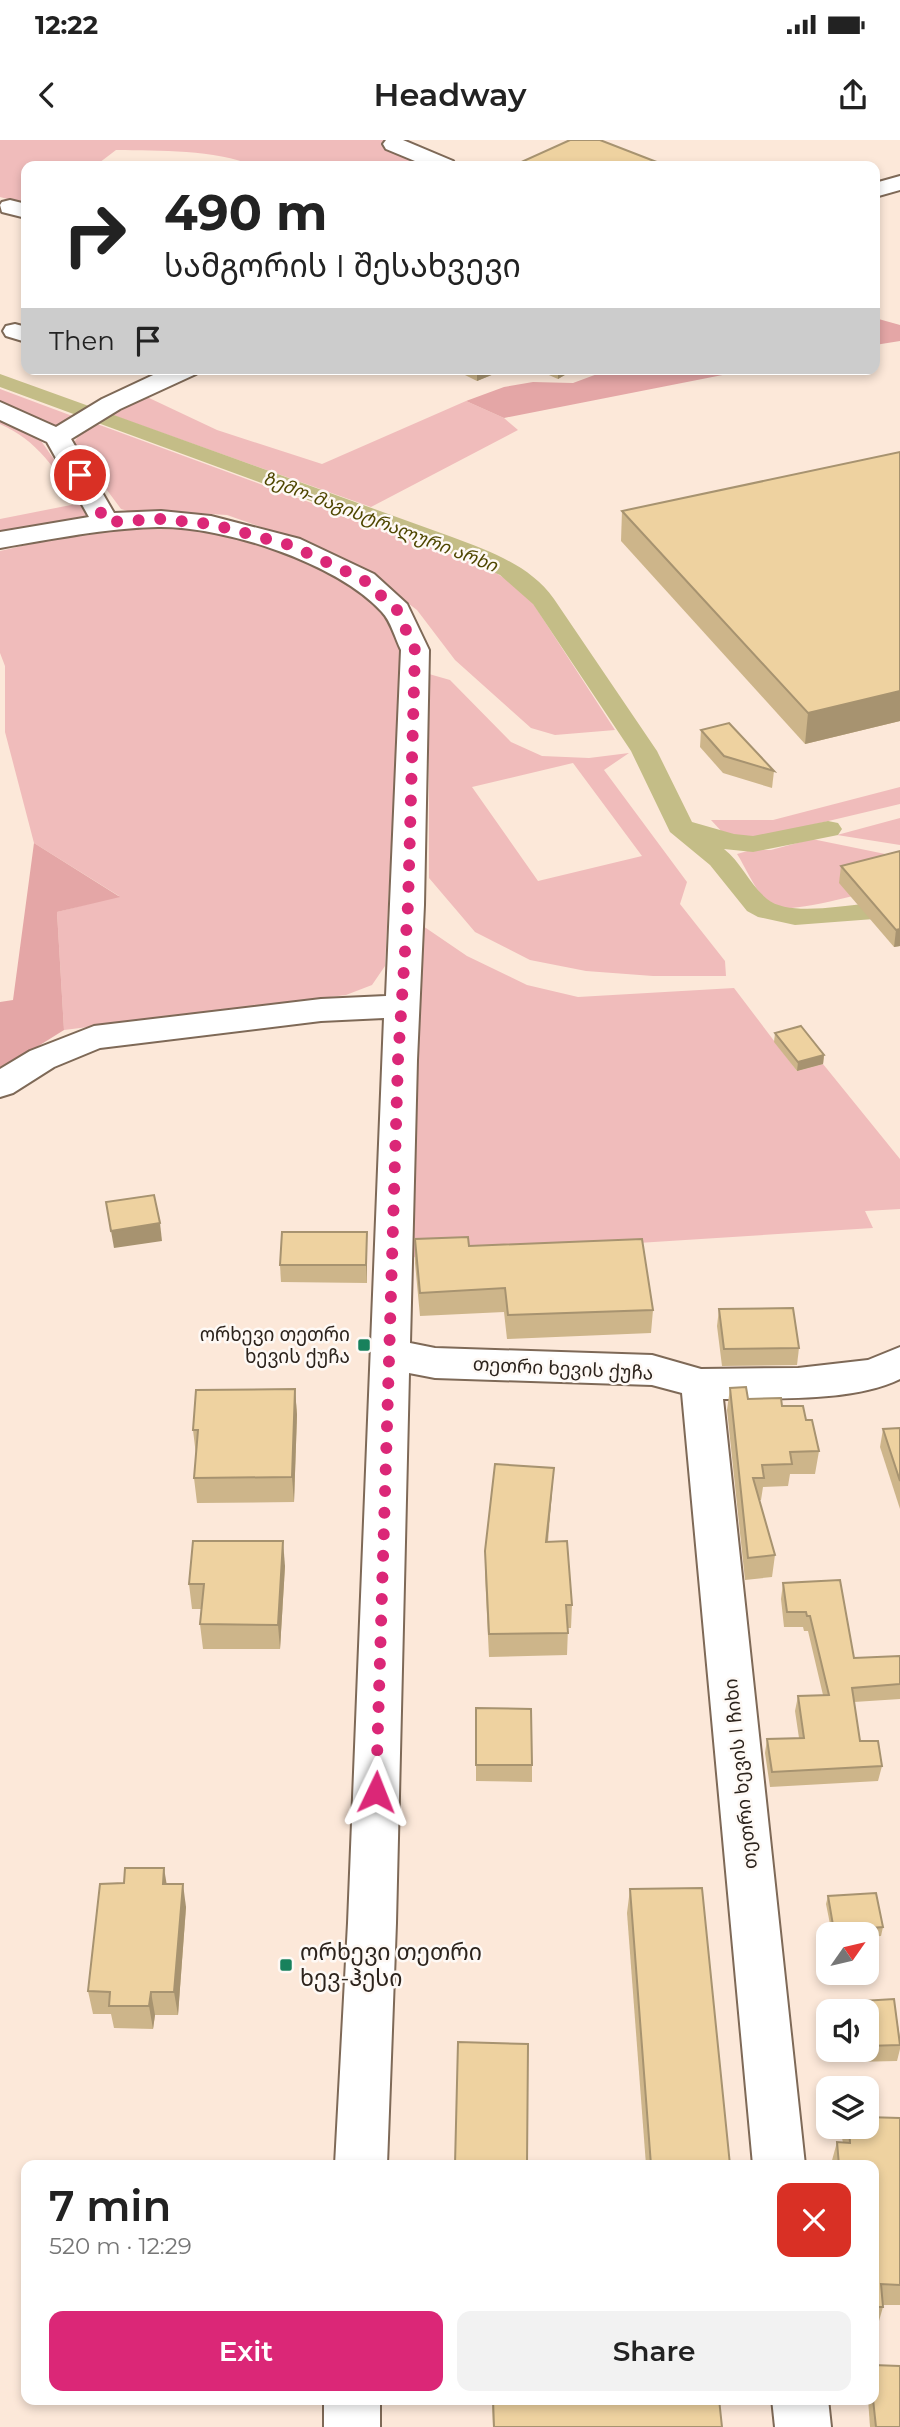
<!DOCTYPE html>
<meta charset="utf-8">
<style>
:root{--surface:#fff;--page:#f2f2f2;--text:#222;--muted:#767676;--accent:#db2777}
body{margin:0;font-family:Montserrat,"Noto Sans Georgian",sans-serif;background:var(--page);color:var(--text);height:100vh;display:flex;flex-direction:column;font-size:26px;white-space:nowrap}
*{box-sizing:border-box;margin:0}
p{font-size:23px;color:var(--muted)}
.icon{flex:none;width:38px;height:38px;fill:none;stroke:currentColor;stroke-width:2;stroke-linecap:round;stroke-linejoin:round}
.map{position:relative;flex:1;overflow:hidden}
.drawer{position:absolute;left:21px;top:2020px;width:858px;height:245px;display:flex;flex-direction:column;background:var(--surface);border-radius:14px;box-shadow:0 4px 10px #0003}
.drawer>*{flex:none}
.hud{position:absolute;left:21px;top:21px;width:859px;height:214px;border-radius:14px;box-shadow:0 4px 10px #0003;background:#fff;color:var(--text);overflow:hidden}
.needle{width:46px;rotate:56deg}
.controls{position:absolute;left:816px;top:1782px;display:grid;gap:14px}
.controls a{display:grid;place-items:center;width:63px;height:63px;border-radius:14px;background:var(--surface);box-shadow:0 4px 10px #0003;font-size:35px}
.pin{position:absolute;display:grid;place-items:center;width:60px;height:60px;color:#fff;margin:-30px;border:4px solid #fff;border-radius:50%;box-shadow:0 2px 7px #0007}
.me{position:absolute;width:77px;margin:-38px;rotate:2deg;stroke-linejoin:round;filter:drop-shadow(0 0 5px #0008)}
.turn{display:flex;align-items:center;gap:24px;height:147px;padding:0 28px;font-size:32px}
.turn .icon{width:91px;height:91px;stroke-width:2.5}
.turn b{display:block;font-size:49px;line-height:60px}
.then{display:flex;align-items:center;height:66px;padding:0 28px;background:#0003;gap:14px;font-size:26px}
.round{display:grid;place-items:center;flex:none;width:74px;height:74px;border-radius:14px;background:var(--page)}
.head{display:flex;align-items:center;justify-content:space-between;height:119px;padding:0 28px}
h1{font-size:42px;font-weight:600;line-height:52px}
.cta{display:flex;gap:14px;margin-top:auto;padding:14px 28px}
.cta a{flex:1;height:80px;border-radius:14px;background:var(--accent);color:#fff;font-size:28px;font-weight:600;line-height:80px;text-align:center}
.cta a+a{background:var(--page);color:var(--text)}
.status{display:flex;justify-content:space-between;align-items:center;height:49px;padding:0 35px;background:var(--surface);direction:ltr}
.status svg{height:19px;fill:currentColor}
header{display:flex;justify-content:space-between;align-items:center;height:91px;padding:0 28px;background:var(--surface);font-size:32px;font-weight:600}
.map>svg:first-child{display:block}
</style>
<div class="status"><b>12:22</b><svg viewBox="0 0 49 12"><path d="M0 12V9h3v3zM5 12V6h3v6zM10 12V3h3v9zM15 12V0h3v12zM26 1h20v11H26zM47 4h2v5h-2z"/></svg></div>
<header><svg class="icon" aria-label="back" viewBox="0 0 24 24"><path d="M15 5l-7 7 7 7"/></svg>Headway<svg class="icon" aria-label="share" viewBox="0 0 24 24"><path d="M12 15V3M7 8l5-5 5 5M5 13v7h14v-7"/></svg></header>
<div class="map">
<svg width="900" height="2287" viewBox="0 0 900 2287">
<rect width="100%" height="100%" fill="#fce8d9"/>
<g fill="#f0bcbb" fill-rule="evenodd">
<path d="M0,0H409H404L426,22L413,26H255C213,9 161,11 116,10L95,26H26V64L0,57Z"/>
<path d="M0,249L75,277C43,297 31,280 0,265Z"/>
<polygon points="147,257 217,290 322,324 466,261 504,278 518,290 371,367 112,275"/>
<path d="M0,279L39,298L93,375L0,391V379L76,364C57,330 37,300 0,284Z"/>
<polygon points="97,284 488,428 525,451 615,590 555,595 531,588 455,520 417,470 372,436 315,406 227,375 162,371 131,372 121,369 73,304 79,295"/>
<path d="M165,385C234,394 336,422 384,474C392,482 396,497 401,507L385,826L372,845L346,855L64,890L57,772L119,756L34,703L5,592V526L0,513V411L108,386Z"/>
<path d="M429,534L450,540L511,602L542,616L589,618L629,613L604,630L687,742L680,764L725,821L726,836H653L586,831L530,820L475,792L429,738ZM573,623L642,716L538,741L472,647Z"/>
<polygon points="900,647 900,664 752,699 723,693 711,680 773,680"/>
<polygon points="900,678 900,705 837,695"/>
<path d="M812,699L900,717V744C876,749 796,774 776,767C759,761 747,729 737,714L751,710H771Z"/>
<polygon points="423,786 467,816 527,845 578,857 734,848 797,931 823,924 900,1019 900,1069 865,1071 873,1088 402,1118"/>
</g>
<g fill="#e4a6a6">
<polygon points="875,178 900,185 900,201 875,205"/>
<polygon points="629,229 753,229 504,278 466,261 504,247 533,242 573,243 600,233"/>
<polygon points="34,703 120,757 57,772 64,890 0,930 0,862 13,860"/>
</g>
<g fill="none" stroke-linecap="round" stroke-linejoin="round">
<path fill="#c4bd87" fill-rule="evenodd" d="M0,234L452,397C489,411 530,425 554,459L657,611L692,682L734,694L753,696L828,681L838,683L842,689L838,695L753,712L724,709C741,722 750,745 767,759C787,776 839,766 864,764L874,767L878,773L874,779L795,785L758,777L747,771L710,725L670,692L631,611L533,464L500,435L436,407L0,247Z"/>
<defs>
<g id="minor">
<polygon points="386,0 403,0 453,21 456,26 427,26 386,9 383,4"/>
<polygon points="900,36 900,50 875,57 875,43"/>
<polygon points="10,60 26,64 26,78 2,72 0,65 2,62"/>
<polygon points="15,184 26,187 26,202 6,196 3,191 6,186"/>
<path d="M166,229H199L196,234L120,269L71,299L114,373L161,371L211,376L300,399L374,434L407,464L429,510L424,765L417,920L410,1203L435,1208L652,1215L701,1229L798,1228L868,1220L900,1207V1239C853,1262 775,1258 723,1259L805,2025H753L682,1253L652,1245L435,1238L409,1233L396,1783L387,2025H335L348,1783L384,878L321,881L100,908L54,927L13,953L0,957V929L30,911L94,886L321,859L386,856L401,510C395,498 391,481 382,472C338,423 224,386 158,387C105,388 53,399 0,408V392L89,377L47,302L0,280V262L56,287L102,259Z"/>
<rect x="324" y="2259" width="56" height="28"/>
<polygon points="772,2259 828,2259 831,2287 775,2287"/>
</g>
</defs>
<use href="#minor" stroke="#7e6957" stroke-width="4"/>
<use href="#minor" fill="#fff" fill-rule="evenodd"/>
</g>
<g fill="#cdb58a">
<polygon points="453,229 506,229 477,241"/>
<polygon points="535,229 575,229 558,239"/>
<polygon points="900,312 900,581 805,604 621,401 622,371"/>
<polygon points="701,590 774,631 772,648 723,633 700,607"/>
<polygon points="900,711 900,806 894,807 839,743 841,726"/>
<polygon points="775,893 824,915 823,924 797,931 774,902"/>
<polygon points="367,1092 367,1143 281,1142 280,1125"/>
<polygon points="415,1099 469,1106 653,1170 651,1193 507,1199 504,1172 420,1176 415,1123"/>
<polygon points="719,1169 799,1208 797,1225 722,1226 717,1186"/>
<polygon points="730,1248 748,1259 782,1266 806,1280 819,1311 815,1334 790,1334 788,1346 763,1347 761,1360 759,1360 775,1415 772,1437 745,1440 727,1270"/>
<polygon points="295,1249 297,1275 294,1362 197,1363 194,1338 196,1315 193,1290"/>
<polygon points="900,1288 900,1369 880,1307 883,1289"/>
<polygon points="552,1352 548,1402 572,1465 571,1488 568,1488 567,1515 489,1517 485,1434 485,1411"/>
<polygon points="285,1426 280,1509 203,1509 200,1484 202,1469 192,1469 189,1444"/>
<polygon points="783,1443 854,1518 900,1516 900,1559 854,1562 860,1601 882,1626 878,1641 770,1647 765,1613 767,1599 799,1598 795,1571 798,1556 823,1555 808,1491 804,1491 803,1487 784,1487 781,1459"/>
<polygon points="476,1568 532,1625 532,1642 476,1641"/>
<polygon points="166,1744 186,1767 178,1875 155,1875 153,1889 114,1888 111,1874 93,1874 88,1851"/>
<polygon points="630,1749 730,2025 646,2025 627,1773"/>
<polygon points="828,1756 883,1787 881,1796 866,1797 866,1794 832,1794 826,1764"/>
<polygon points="894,1859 900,1898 900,1909 897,1921 852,1922 851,1916 829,1917 829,1909 866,1909 866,1871 828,1871 829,1867 845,1867 846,1862"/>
<polygon points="828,1872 828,1903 825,1883"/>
<polygon points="900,1978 900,2165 883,2165 883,2167 877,2188 873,2187 873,2025 831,2024 837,2002 843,2003 842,1998 845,1986 866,1986"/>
<polygon points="492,2259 582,2259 722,2287 493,2287"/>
<polygon points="868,2259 873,2259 900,2287 870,2287"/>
</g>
<g fill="#a79370">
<polygon points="477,229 506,229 477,241"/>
<polygon points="558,229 575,229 558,239"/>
<polygon points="900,551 900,581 805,604 808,573"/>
<polygon points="900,789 900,806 894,807 896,790"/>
<polygon points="824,915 823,924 797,931 798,922"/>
<polygon points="160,1083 162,1101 114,1108 111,1091"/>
<polygon points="367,1092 367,1143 366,1125"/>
<polygon points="295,1249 297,1275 294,1362 292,1337"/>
<polygon points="554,1328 552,1352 545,1425 546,1402"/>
<polygon points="283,1401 285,1426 280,1509 278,1485"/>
<polygon points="164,1728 168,1752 163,1744"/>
<polygon points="183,1744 186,1767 178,1875 174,1852"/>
<polygon points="151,1852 155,1875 153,1889 149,1866"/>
</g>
<g fill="#eed2a0" stroke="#a79370" stroke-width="2">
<polygon points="570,0 600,0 667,26 529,26 519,23"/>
<polygon points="900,312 900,551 808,573 622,371"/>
<polygon points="729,583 774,631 724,616 701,590"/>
<polygon points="900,711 900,789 896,790 841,726"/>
<polygon points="801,886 824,915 798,922 775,893"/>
<polygon points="154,1055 160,1083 111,1091 106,1062"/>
<polygon points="282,1092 367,1092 366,1125 280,1125"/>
<polygon points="468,1097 469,1106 642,1099 653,1170 508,1175 505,1148 420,1153 415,1099"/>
<polygon points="793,1168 799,1208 724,1209 719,1169"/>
<polygon points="746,1247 748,1259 781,1258 782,1266 803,1266 806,1280 812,1280 819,1311 790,1312 792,1324 762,1325 764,1338 753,1338 775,1415 748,1418 730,1248"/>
<polygon points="295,1249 292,1337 194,1338 198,1290 193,1290 196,1250"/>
<polygon points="900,1288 900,1341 883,1289"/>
<polygon points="495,1324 554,1328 546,1402 567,1401 572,1465 566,1465 568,1493 489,1494 485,1411"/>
<polygon points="193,1401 283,1401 278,1485 200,1484 204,1444 189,1444"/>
<polygon points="840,1440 854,1518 900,1516 900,1544 852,1548 860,1601 878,1601 882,1626 772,1632 767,1599 804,1598 798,1556 829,1555 810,1476 807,1476 806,1472 787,1472 783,1443"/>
<polygon points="476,1568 531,1569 532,1625 476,1625"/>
<polygon points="125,1728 164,1728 163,1744 183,1744 174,1852 151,1852 149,1866 109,1866 110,1852 88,1851 100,1744 124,1743"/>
<polygon points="702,1748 730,2025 651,2025 630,1749"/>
<polygon points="876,1753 883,1787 834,1791 828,1756"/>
<polygon points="894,1859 900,1905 866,1906 866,1871 829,1871 829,1867 847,1867 846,1862"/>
<polygon points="458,1902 528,1904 527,2025 455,2025"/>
<polygon points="866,1977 900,1978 900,2145 881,2144 883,2167 873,2167 873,2025 839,2025 837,2002 850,2003 849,1986 866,1986"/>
<polygon points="873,2225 900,2226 900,2287 876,2287 873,2259"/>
<polygon points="493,2259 719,2259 722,2287 494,2287"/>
</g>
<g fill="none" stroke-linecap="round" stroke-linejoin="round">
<polyline stroke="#db2777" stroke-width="12" stroke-dasharray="0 21.6" points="80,335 106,382 160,379 211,384 290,405 364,440 397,470 415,510 408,765 398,920 376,1652"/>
</g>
<g fill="#18815c" stroke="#fef9f5" stroke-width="2.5">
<rect x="357" y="1198" width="14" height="14" rx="3.5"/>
<rect x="279" y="1818" width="14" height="14" rx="3.5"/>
</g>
<g text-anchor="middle" stroke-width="5" stroke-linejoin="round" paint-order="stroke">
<g font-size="18" font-style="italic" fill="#4f4701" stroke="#fef9f5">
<text transform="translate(380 382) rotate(21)" y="6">ზემო-მაგისტრალური არხი</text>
</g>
<g font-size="19" fill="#2c231c" stroke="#fef9f5" text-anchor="end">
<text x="350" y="1201">ორხევი თეთრი<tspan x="350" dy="22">ხევის ქუჩა</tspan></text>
</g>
<g font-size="19" fill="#2c231c" stroke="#fef9f5">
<text transform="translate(563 1228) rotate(3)" y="7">თეთრი ხევის ქუჩა</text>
<text transform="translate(740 1634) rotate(-96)" y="7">თეთრი ხევის I ჩიხი</text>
</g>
<g font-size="23" fill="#2c231c" stroke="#fef9f5" text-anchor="start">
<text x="300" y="1820">ორხევი თეთრი<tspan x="300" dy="26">ხევ-ჰესი</tspan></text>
</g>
</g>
</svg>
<div class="controls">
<a><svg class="needle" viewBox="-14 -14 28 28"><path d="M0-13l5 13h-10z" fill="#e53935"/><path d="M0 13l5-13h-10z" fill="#767676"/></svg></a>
<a><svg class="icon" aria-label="sound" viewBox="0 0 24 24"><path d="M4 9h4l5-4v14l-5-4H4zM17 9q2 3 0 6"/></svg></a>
<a><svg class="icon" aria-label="layers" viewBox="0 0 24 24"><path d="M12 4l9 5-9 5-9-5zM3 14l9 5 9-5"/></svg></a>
</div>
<div class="pin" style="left:80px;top:335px;background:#d93025"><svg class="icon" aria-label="arrive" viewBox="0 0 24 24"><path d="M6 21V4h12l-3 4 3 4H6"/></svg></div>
<svg class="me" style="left:376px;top:1652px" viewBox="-20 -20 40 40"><path d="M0-17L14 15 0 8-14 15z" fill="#db2777" stroke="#fff" stroke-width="4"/></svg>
<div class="hud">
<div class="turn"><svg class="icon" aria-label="right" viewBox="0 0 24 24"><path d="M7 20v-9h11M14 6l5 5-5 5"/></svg><div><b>490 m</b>სამგორის I შესახვევი</div></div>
<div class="then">Then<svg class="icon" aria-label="arrive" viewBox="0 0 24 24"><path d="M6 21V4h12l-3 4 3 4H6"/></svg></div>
</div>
<section class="drawer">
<div class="head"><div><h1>7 min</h1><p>520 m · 12:29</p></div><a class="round" style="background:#d93025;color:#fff"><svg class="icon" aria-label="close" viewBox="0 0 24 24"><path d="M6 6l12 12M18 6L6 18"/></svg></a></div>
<div class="cta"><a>Exit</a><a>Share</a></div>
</section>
</div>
